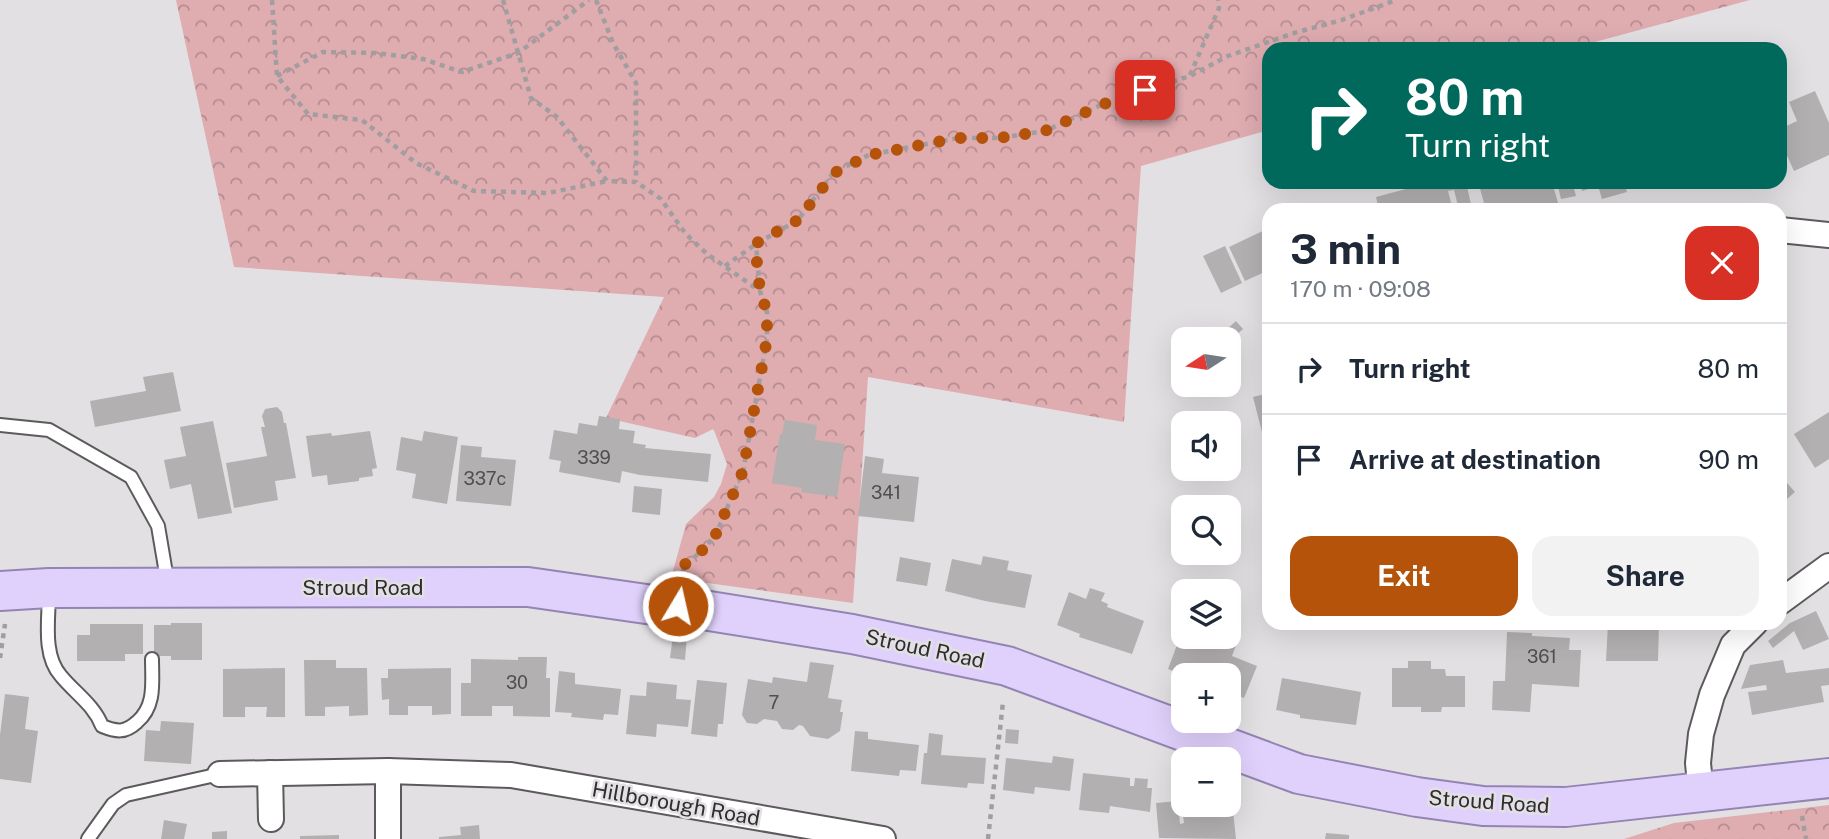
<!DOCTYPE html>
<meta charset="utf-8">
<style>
:root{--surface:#fff;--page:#f2f2f3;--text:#1f2937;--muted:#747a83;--line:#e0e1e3;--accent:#b45309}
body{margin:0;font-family:"Public Sans",sans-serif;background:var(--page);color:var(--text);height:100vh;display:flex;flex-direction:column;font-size:26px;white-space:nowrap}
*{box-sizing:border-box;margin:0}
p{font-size:23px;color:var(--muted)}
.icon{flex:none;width:38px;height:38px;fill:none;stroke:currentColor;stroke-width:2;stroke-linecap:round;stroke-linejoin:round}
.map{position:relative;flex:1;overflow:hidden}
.panel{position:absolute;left:1262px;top:203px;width:525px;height:427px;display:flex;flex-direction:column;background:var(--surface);border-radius:21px;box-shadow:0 7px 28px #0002}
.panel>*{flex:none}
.top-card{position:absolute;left:1262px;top:42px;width:525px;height:147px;border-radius:21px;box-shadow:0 7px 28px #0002;background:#00695c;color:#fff;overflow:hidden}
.needle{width:46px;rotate:258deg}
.buttons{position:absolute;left:1171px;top:327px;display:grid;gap:14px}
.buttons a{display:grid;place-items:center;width:70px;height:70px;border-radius:14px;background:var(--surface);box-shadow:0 7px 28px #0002;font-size:35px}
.pin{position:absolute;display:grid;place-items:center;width:60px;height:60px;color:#fff;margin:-30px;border-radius:14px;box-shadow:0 4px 10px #0006}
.me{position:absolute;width:77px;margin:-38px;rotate:9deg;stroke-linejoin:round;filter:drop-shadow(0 0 5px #0008)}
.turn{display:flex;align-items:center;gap:24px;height:147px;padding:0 28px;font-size:32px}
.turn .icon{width:91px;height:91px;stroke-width:2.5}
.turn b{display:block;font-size:49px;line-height:60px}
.round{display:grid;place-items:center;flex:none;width:74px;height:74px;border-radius:21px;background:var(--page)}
.headline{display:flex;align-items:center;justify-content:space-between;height:119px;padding:0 28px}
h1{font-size:42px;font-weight:700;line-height:52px}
.primary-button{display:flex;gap:14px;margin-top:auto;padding:14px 28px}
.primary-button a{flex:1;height:80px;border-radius:21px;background:var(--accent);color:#fff;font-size:28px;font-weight:700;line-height:80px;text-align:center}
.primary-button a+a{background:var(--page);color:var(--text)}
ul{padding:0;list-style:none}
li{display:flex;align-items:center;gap:21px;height:91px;padding:0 28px;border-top:2px solid var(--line)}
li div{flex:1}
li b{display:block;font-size:26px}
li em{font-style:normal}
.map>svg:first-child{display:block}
</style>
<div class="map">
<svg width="1829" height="839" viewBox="0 0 1829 839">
<defs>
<pattern id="forest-crowns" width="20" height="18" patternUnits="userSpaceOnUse" patternTransform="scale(1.75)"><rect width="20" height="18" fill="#dfacb0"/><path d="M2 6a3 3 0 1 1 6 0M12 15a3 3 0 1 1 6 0" fill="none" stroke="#b58c90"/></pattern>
</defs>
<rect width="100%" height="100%" fill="#e3e0e3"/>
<g fill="url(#forest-crowns)">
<polygon points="176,0 1750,0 1569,49 1269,49 1269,130 1141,166 1124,422 868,377 853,603 671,578 686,524 714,497 721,484 727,464 715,433 713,429 695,438 606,418 664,297 234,267"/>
<polygon points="1829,805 1829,839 1624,839 1674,823"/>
</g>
<g fill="#b3b0b1">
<polygon points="1815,91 1829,123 1829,155 1794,171 1780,140 1780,129 1797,121 1789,102"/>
<polygon points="1416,182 1466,182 1472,209 1459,210 1454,190 1448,191 1453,210 1379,210 1376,197 1417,186"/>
<polygon points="1489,182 1552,182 1559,206 1545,210 1486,210 1479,185"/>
<polygon points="1557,182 1572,182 1576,196 1561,199"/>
<polygon points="1580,182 1594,182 1595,187 1582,191"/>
<polygon points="1597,182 1624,182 1627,192 1602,199"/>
<polygon points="1269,228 1269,270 1245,281 1229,247"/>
<polygon points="1225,246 1242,283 1221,293 1203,256"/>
<polygon points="1236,321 1243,329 1234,337 1227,329"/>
<polygon points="173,372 181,411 95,427 90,401 146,391 143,377"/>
<polygon points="1269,393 1269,435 1263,436 1253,397"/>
<polygon points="277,407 282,412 284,423 286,423 296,478 275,481 278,500 234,508 226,463 267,456 261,427 265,427 262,416 265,409"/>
<polygon points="1829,412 1829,459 1815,468 1794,434"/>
<polygon points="599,416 620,419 619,429 635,431 633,443 646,445 645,448 711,454 708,482 640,475 622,471 620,483 559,472 561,461 549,459 554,430 577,434 579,423 597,426"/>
<polygon points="785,420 817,425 815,440 845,444 837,497 801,492 802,488 772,483 780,434 782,434"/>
<polygon points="213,421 232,513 198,519 191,484 170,489 164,460 186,456 180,427"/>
<polygon points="370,431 377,468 372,469 373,476 359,478 359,481 328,485 327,475 312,477 306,436 331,433 332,436"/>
<polygon points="424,431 458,437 447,504 412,498 416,474 396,470 401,437 422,441"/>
<polygon points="461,445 482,447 481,457 516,460 511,506 456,501"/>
<polygon points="865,456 884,459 882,473 919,477 914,522 858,516"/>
<polygon points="1780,475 1795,492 1780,505"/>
<polygon points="634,486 662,489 660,515 632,512"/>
<polygon points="983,556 1009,561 1007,570 1032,575 1025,608 985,601 945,591 952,559 981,565"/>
<polygon points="900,557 931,563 927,586 896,581"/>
<polygon points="1090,588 1105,593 1101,601 1108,604 1107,607 1144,621 1132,654 1079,637 1080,634 1057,625 1069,592 1086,599"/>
<polygon points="1816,611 1829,639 1803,650 1794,631 1773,648 1768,641 1790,623"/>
<polygon points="171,623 202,623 202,660 171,660 171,656 154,656 154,625 171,625"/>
<polygon points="1608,623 1659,624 1658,661 1606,661"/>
<polygon points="90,624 143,624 143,654 125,654 125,661 77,661 77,635 90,635"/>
<polygon points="1228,630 1240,635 1232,656 1257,666 1244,698 1228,692 1228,676 1185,676 1168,669 1180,637 1189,637 1206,644 1208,638 1221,644 1224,637 1228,637"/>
<polygon points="1507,632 1532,633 1532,636 1570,638 1569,650 1581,650 1579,687 1532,684 1530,712 1492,710 1493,681 1505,681"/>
<polygon points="673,635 687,636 685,660 670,658"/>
<polygon points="518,657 547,657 546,678 550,678 550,717 513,716 513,706 492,706 492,716 461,716 461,683 471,683 471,659 518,660"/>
<polygon points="304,660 336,660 336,668 367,668 368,715 349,716 349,706 325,707 325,716 305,716"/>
<polygon points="1783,660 1786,673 1829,668 1829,685 1821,686 1824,702 1752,715 1748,692 1767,690 1766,685 1741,689 1750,665"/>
<polygon points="1408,661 1431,661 1431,669 1445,669 1446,676 1465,676 1465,707 1442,707 1441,712 1421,712 1421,707 1392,707 1392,668 1408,668"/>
<polygon points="810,662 834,665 828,698 842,700 840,712 843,712 840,731 828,739 810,736 803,726 799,725 793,730 782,729 777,721 764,719 757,724 747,723 742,715 748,679 772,683 773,677 807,682"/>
<polygon points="285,668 285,717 266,717 267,707 245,707 245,717 223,717 223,669"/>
<polygon points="451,668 451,714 432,715 432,706 408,706 408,715 389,715 389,699 382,700 381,678 388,678 388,669"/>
<polygon points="559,671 575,673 575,684 621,689 618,715 604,714 603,720 571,717 572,713 555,712"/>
<polygon points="1282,678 1361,692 1356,725 1300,718 1300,715 1276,710"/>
<polygon points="697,680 727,683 723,724 718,724 717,737 691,734"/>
<polygon points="647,682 677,685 676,699 691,700 688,727 657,724 656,737 626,734 630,695 646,696"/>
<polygon points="5,694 29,697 25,729 38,731 31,783 0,779 0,735"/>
<polygon points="161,721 194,723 191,764 144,761 146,730 160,731"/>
<polygon points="1006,729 1019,730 1018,744 1005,743"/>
<polygon points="855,731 868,732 868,739 919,745 916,771 900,770 899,776 851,771"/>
<polygon points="929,733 943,735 941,755 986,758 984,784 968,783 967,788 921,784 924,753 927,753"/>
<polygon points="1053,756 1074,759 1070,791 1035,787 1034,794 1003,790 1006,758 1052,763"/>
<polygon points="1083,773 1130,778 1130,786 1134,786 1135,778 1148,779 1147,788 1152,788 1150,812 1110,806 1109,813 1079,810"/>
<polygon points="1178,801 1180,824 1184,823 1183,816 1233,811 1236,839 1159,838 1156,803"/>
<polygon points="164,820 187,824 184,839 161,839"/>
<polygon points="479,825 480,839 439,839 439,837 461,835 460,827"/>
<polygon points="227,831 227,839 212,839 212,832"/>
<polygon points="1326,833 1349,835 1349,839 1325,839"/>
<polygon points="339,835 339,839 300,839 300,836"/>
</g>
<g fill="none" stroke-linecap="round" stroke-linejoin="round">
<defs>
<g id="lane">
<polyline points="0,425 49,430 131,477 158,526 168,585"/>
<path d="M49,592C49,618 42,655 61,676C75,693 94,705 102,726C117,732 125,733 137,722C156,706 152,682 152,659"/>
<polyline points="88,839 113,804 126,795 220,774"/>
</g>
<g id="street">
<polyline points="1780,230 1829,235"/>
<polyline points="1780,602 1829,566"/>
<polyline points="388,771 388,839"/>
<polyline points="270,773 271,819"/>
<polyline points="220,774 388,771 511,775 883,839"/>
<polyline points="1701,794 1698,763 1701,734 1712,695 1733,645 1755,623"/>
</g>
<polyline id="primary" points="0,591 49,588 528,587 653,605 678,606 852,634 1007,666 1299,774 1417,797 1483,806 1566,807 1829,778"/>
</defs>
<use href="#lane" stroke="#5c5a5c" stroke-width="16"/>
<use href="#street" stroke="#5c5a5c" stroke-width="28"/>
<use href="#primary" stroke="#9484b3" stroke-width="42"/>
<g stroke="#a09ea0" stroke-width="4.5" stroke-dasharray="5 5" stroke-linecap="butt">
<polyline points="272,0 277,76 308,114 362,120 416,163 474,191 548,193 607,181"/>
<polyline points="503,0 531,98 557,117 607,181 636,182 661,199 685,233 707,254 760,291"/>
<polyline points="596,0 613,43 636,83 636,182"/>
<polyline points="1190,75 1219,8 1218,0"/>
<polyline points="277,76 323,52 376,53 423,59 462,72 518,53 589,0"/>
<polyline points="725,266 756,244 798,220 833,173 869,155 958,138 998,138 1045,131 1101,105 1190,76 1228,56 1294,33 1342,20 1396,0"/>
<polyline points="683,573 684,566 705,548 716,534 743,471 767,339 767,312 760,291 756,244"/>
<polyline points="0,658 5,624"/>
<polyline points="1802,816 1806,839"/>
<polyline points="988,839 1003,702"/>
</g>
<use href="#lane" stroke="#fff" stroke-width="12"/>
<use href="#street" stroke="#fff" stroke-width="24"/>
<use href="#primary" stroke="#e0d1fc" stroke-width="38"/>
</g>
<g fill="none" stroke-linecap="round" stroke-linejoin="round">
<polyline stroke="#b45309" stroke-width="12" stroke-dasharray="0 21.6" points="678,606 684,565 705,548 716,534 743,471 767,339 767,312 760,291 755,244 798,220 834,173 869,155 958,138 998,138 1045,131 1101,105 1145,90"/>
</g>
<g text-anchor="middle" stroke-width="5" stroke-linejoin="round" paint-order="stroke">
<g font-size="18" fill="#504e50">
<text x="594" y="464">339</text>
<text x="485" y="485">337c</text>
<text x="886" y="499">341</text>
<text x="1542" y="663">361</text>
<text x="517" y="689">30</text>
<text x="774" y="709">7</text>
</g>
<g font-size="21" fill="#2f2e2f" stroke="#e3e0e3">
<text x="363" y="595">Stroud Road</text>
<text transform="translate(925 649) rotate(12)" y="7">Stroud Road</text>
<text transform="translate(1489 802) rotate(4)" y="7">Stroud Road</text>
<text transform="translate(676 804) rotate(10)" y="7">Hillborough Road</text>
</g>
</g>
</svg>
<div class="buttons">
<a><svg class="needle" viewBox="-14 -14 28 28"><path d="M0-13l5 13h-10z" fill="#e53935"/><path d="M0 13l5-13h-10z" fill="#747a83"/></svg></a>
<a><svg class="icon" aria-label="sound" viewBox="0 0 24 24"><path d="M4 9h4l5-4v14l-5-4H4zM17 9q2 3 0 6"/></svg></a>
<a><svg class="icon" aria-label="search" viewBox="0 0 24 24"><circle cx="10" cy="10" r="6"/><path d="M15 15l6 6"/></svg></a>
<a><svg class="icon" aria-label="layers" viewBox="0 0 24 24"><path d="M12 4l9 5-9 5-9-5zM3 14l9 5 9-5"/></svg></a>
<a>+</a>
<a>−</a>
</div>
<div class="pin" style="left:1145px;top:90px;background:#d93025"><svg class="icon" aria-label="arrive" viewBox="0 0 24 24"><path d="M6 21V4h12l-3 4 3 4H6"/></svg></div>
<svg class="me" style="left:678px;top:606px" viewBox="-20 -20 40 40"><circle r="17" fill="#b45309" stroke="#fff" stroke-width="3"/><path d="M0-11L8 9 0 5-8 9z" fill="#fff"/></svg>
<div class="top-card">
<div class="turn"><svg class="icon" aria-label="right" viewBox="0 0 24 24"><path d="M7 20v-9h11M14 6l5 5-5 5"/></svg><div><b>80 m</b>Turn right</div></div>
</div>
<section class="panel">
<div class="headline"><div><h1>3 min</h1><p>170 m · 09:08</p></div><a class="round" style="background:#d93025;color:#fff"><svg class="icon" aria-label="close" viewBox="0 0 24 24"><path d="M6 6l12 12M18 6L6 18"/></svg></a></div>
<ul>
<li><svg class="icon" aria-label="right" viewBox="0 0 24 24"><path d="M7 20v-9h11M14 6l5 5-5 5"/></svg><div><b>Turn right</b></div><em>80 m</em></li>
<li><svg class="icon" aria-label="arrive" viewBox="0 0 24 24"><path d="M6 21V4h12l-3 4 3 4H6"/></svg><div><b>Arrive at destination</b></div><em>90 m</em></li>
</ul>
<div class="primary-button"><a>Exit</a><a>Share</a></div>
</section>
</div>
